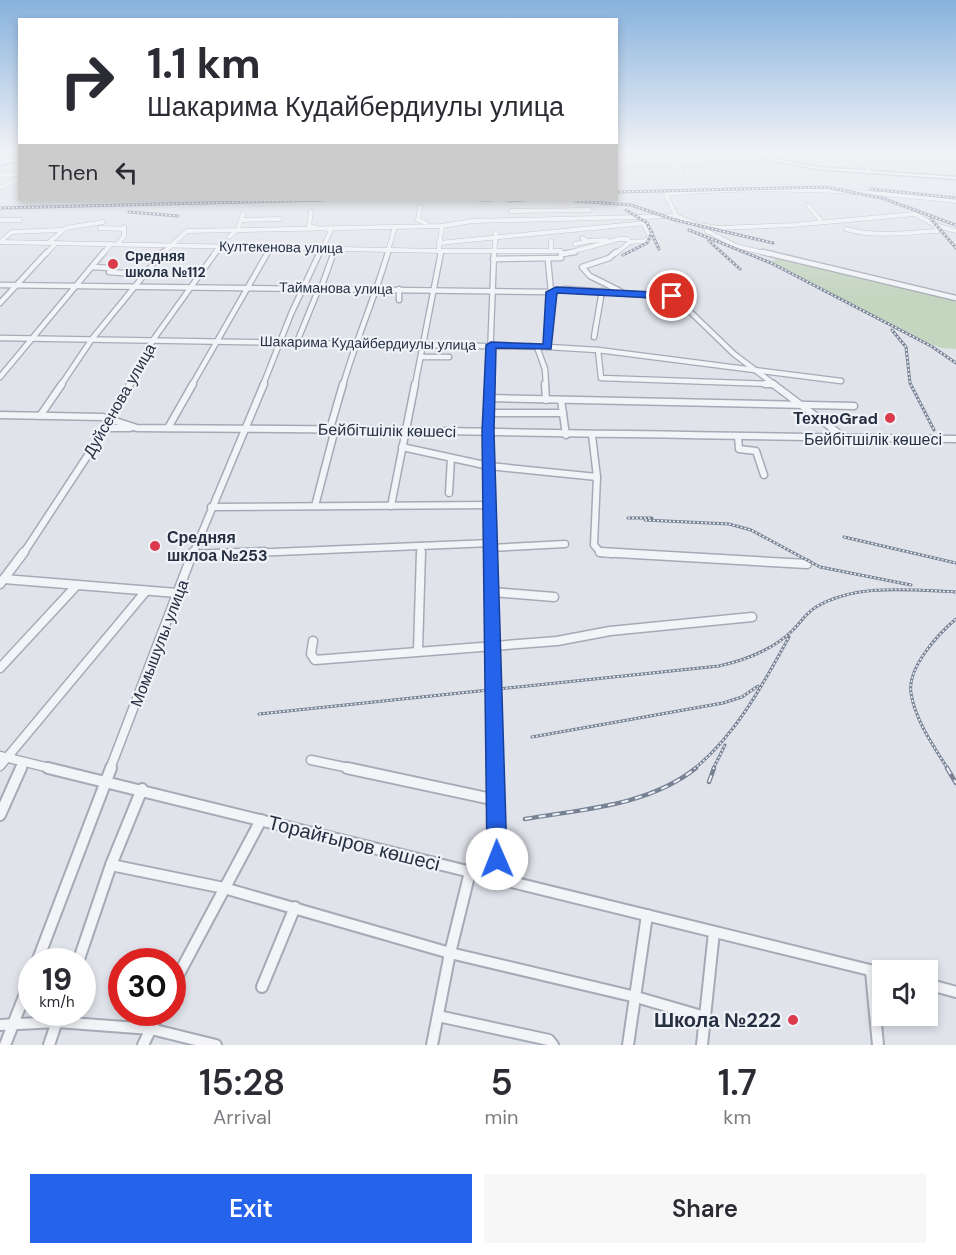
<!DOCTYPE html>
<meta charset="utf-8">
<style>
:root{--surface:#fff;--page:#f7f7f7;--text:#2b2b33;--muted:#7c7c81;--accent:#2563eb}
body{margin:0;font-family:"DM Sans",sans-serif;background:var(--page);color:var(--text);height:100vh;display:flex;flex-direction:column;font-size:22px;white-space:nowrap}
*{box-sizing:border-box;margin:0}
p{font-size:20px;color:var(--muted)}
.icon{flex:none;width:33px;height:33px;fill:none;stroke:currentColor;stroke-width:2;stroke-linecap:round;stroke-linejoin:round}
.map{position:relative;height:1045px;overflow:hidden}
.details{display:flex;flex-direction:column;background:var(--surface);flex:1}
.details>*{flex:none}
.hud{position:absolute;left:18px;top:18px;width:600px;height:183px;border-radius:0px;box-shadow:0 3px 9px #0003;background:#fff;color:var(--text);overflow:hidden}
.buttons{position:absolute;left:872px;top:960px;display:grid;gap:12px}
.buttons a{display:grid;place-items:center;width:66px;height:66px;border-radius:0px;background:var(--surface);box-shadow:0 3px 9px #0003;font-size:30px}
.speed{position:absolute;left:18px;top:948px;display:flex;gap:12px;font-size:30px;font-weight:700;text-align:center}
.speed>*{display:grid;place-content:center;width:78px;height:78px;border-radius:50%;background:var(--surface);box-shadow:0 3px 9px #0003;line-height:1}
.speed small{font-size:15px;font-weight:400}
.speed .limit{border:9px solid #d22;background:#fff;color:#111}
.pin{position:absolute;display:grid;place-items:center;width:51px;height:51px;color:#fff;margin:-26px;border:3px solid #fff;border-radius:50%;box-shadow:0 2px 6px #0007}
.me{position:absolute;width:66px;margin:-33px;rotate:359deg;stroke-linejoin:round;filter:drop-shadow(0 0 4px #0008)}
.turn{display:flex;align-items:center;gap:21px;height:126px;padding:0 30px;font-size:27px}
.turn .icon{width:78px;height:78px;stroke-width:2.5}
.turn b{display:block;font-size:42px;line-height:51px}
.then{display:flex;align-items:center;height:57px;padding:0 30px;background:#0003;gap:12px;font-size:22px}
.eta{display:flex;justify-content:space-evenly;align-items:center;height:102px;text-align:center}
.eta b{font-size:36px;font-weight:600;line-height:42px}
.action{display:flex;gap:12px;margin-top:auto;padding:12px 30px}
.action a{flex:1;height:69px;border-radius:0px;background:var(--accent);color:#fff;font-size:24px;font-weight:600;line-height:69px;text-align:center}
.action a+a{background:var(--page);color:var(--text)}
.map>svg:first-child{display:block}
</style>
<div class="map">
<svg width="956" height="1045" viewBox="0 0 956 1045">
<rect width="100%" height="100%" fill="#e0e3ea"/>
<polygon fill="#c4d5c0" points="778,257 956,299 956,349 941,348 924,341 771,262"/>
<g fill="none" stroke-linecap="round" stroke-linejoin="round">
<polygon fill="#97afcd" fill-rule="evenodd" points="15,160 18,161 0,168 0,166"/>
<defs>
<g id="minor-far4">
<polyline points="623,150 629,161"/>
<polyline points="659,150 670,161"/>
<polyline points="748,150 749,157"/>
<polyline points="824,150 843,158 852,158"/>
<polyline points="849,150 853,161 867,164 869,172"/>
<polyline points="911,150 956,156"/>
<polyline points="0,151 15,150"/>
<polyline points="616,161 706,161"/>
<polyline points="674,161 681,171 680,179"/>
<polyline points="0,162 20,159"/>
<polyline points="0,175 20,174"/>
<polyline points="0,188 20,178"/>
<polyline points="808,205 822,222"/>
<polyline points="420,207 418,220 426,223"/>
<polyline points="311,211 309,226 316,228"/>
<polyline points="511,211 590,210"/>
<path d="M676,216L666,194C763,185 859,190 956,201"/>
<polyline points="0,220 20,220"/>
<polyline points="241,220 280,219"/>
<polyline points="706,227 707,231 736,246 769,254"/>
<polyline points="100,228 124,229"/>
<path d="M846,229C876,238 907,232 938,231L935,225"/>
<polyline points="229,237 238,229 243,214"/>
<polyline points="582,238 587,241 607,240"/>
<polyline points="551,241 551,251"/>
<polyline points="0,242 441,251 561,251 561,254"/>
<polyline points="0,242 12,232 62,230"/>
<polyline points="630,242 645,241 650,237 642,220"/>
<polyline points="48,243 66,228 103,222"/>
<polyline points="439,243 645,223"/>
<polyline points="118,244 124,236 124,227"/>
<polyline points="575,244 590,241"/>
<polyline points="46,254 56,243"/>
<polyline points="103,254 111,244"/>
<polyline points="162,254 187,231 442,226 473,221 676,216 699,225 719,228 793,225 915,214 935,225 956,231"/>
<polyline points="214,254 220,246"/>
<polyline points="267,254 271,247"/>
<polyline points="320,254 331,230 327,229"/>
<polyline points="334,254 336,248"/>
<polyline points="387,254 395,227"/>
<polyline points="440,254 439,247 442,226"/>
<polyline points="494,254 496,232"/>
<polyline points="564,254 619,239 627,239 630,242 615,254"/>
</g>
<g id="minor-far3">
<polyline points="616,252 609,258 582,267 590,276 620,291"/>
<polyline points="763,252 956,298"/>
<polyline points="561,254 575,252"/>
<polyline points="493,259 561,258 561,252"/>
<polyline points="548,260 551,292 548,347"/>
<polyline points="92,267 111,268 109,272 123,273"/>
<polyline points="0,285 551,292 566,289 675,297 734,354 775,385"/>
<polyline points="321,288 334,252"/>
<polyline points="399,289 399,300"/>
<polyline points="0,303 47,252"/>
<polyline points="594,337 602,291"/>
<polyline points="0,338 548,347 598,350 841,381"/>
<polyline points="297,342 319,288"/>
<polyline points="537,347 545,369 546,385"/>
<polyline points="598,350 601,378 773,384"/>
<polyline points="421,357 449,357"/>
<polyline points="0,377 104,252"/>
<polyline points="61,385 92,339 163,252"/>
<polyline points="129,385 153,340 216,252"/>
<polyline points="192,385 268,252"/>
<polyline points="263,385 291,314 320,252"/>
<path d="M343,385C356,340 375,297 388,252"/>
<polyline points="415,385 441,252"/>
<polyline points="489,385 494,252"/>
</g>
<g id="minor-far2">
<polyline points="489,384 490,554"/>
<polyline points="545,384 546,400"/>
<polyline points="765,384 773,384"/>
<polyline points="773,384 845,438"/>
<polyline points="489,398 854,406"/>
<polyline points="561,400 566,435"/>
<polyline points="489,413 563,413"/>
<path d="M0,415L103,417L137,428C410,429 683,436 956,439"/>
<polyline points="40,416 62,384"/>
<polyline points="106,428 130,428"/>
<polyline points="168,428 193,384"/>
<polyline points="330,429 343,384"/>
<polyline points="592,435 597,477 594,545 601,553 612,554"/>
<polyline points="738,437 739,449 756,451 764,475"/>
<polyline points="402,447 489,466 597,477"/>
<polyline points="449,493 451,458"/>
<polyline points="315,506 335,429"/>
<polyline points="391,506 415,384"/>
<polyline points="211,507 490,505"/>
<polyline points="491,548 565,544"/>
<polyline points="23,554 111,420 130,384"/>
<polyline points="193,554 264,384"/>
<polyline points="227,554 491,543"/>
<polyline points="421,554 421,546"/>
</g>
<g id="minor-far1">
<polyline points="490,552 495,769"/>
<polyline points="600,552 807,564"/>
<polyline points="192,555 264,552"/>
<polyline points="4,579 177,593"/>
<polyline points="0,584 24,552"/>
<polyline points="493,592 554,597"/>
<polyline points="313,641 311,654 315,660 557,641 610,631 752,617"/>
<polyline points="418,650 421,552"/>
<polyline points="0,668 76,586"/>
<polyline points="0,756 54,769"/>
<polyline points="311,760 354,769"/>
<polyline points="0,766 146,591"/>
<polyline points="21,769 24,762"/>
<polyline points="110,769 193,552"/>
</g>
<g id="minor">
<polyline points="48,768 882,973"/>
<polyline points="347,768 496,800"/>
<polyline points="495,768 497,878"/>
<polyline points="0,815 21,768"/>
<polyline points="111,865 224,888 450,953 636,997 705,1017"/>
<polyline points="37,962 111,768"/>
<polyline points="78,962 111,865 142,789"/>
<polyline points="871,971 878,1045"/>
<polyline points="927,984 956,992"/>
<polyline points="172,987 261,820"/>
<polyline points="262,987 295,907"/>
<polyline points="438,1016 549,1040 553,1045"/>
<polyline points="0,1025 57,1022 151,1029 216,1045"/>
<polyline points="5,1045 32,976"/>
<polyline points="49,1045 60,1012"/>
<polyline points="143,1045 159,1012"/>
<polyline points="432,1045 450,953 470,872"/>
<polyline points="628,1045 647,915"/>
<polyline points="702,1045 714,932"/>
</g>
<polygon id="major" points="731,150 817,167 956,177 956,179 817,169 720,150"/>
</defs>
<use href="#minor-far4" stroke="#a5aab5" stroke-width="5"/>
<use href="#minor-far3" stroke="#a5aab5" stroke-width="7"/>
<use href="#minor-far2" stroke="#a5aab5" stroke-width="9"/>
<use href="#minor-far1" stroke="#a5aab5" stroke-width="11"/>
<use href="#minor" stroke="#a5aab5" stroke-width="14"/>
<use href="#major" stroke="#9ea7b7" stroke-width="3"/>
<use href="#minor-far4" stroke="#f3f4f8" stroke-width="4"/>
<use href="#minor-far3" stroke="#f3f4f8" stroke-width="4.5"/>
<use href="#minor-far2" stroke="#f3f4f8" stroke-width="6"/>
<use href="#minor-far1" stroke="#f3f4f8" stroke-width="8"/>
<use href="#minor" stroke="#f3f4f8" stroke-width="10"/>
<use href="#major" fill="#fff" fill-rule="evenodd"/>
<defs>
<g id="rail-far1">
<polyline points="871,189 956,198"/>
<polyline points="616,192 825,187 882,198 956,225"/>
<polyline points="480,200 492,200"/>
<polyline points="508,201 525,200"/>
<polyline points="575,201 631,205 675,220 773,243"/>
<polyline points="0,208 325,200"/>
<polyline points="626,210 647,223 659,249"/>
<polyline points="129,212 178,216"/>
<polyline points="931,219 956,248"/>
<polyline points="689,230 771,263 931,346 956,363"/>
<polyline points="709,241 740,269"/>
<polyline points="623,255 647,243 652,232"/>
<polyline points="892,330 906,347 910,383 934,430"/>
<polyline points="628,518 652,518"/>
<polyline points="645,520 729,524 751,530 820,567 911,585"/>
<polyline points="844,537 956,563"/>
<path d="M259,714L719,666C746,660 773,650 793,630C801,622 806,613 816,607C857,583 911,590 956,592"/>
<polyline points="532,737 723,703 742,697 758,686"/>
<path d="M694,769C736,735 763,684 789,637"/>
<polyline points="713,769 725,745"/>
<path d="M948,769C934,747 915,720 911,693C907,668 938,634 956,619"/>
</g>
<g id="rail">
<polyline points="947,768 956,783"/>
<polyline points="709,782 714,768"/>
<path d="M525,819C583,809 648,806 696,768"/>
</g>
</defs>
<use href="#rail-far1" stroke="#788295" stroke-width="3"/>
<use href="#rail" stroke="#788295" stroke-width="4.5"/>
<use href="#rail-far1" stroke="#eff2f7" stroke-width="1.5" stroke-dasharray="2" stroke-linecap="butt"/>
<use href="#rail" stroke="#eff2f7" stroke-width="2" stroke-dasharray="7" stroke-linecap="butt"/>
</g>
<linearGradient id="sky" x2="0" y2="1"><stop stop-color="#87b2dd"/><stop offset="0.51" stop-color="#f1f2f6"/><stop offset="1" stop-color="#f1f2f6" stop-opacity="0"/></linearGradient>
<rect width="956" height="297" fill="url(#sky)"/>
<polygon fill="#2563eb" stroke="#184099" stroke-width="1.5" points="556,287 672,293 677,296 672,299 557,293 551,349 496,348 494,432 507,859 504,865 497,868 490,865 487,859 482,432 486,345 491,342 543,344 546,292"/>
<g fill="#da3a4c" stroke="#eff2f7" stroke-width="2">
<circle cx="113" cy="264" r="6"/>
<circle cx="890" cy="418" r="6"/>
<circle cx="155" cy="546" r="6"/>
<circle cx="793" cy="1020" r="6"/>
</g>
<g text-anchor="middle" stroke-width="4.5" stroke-linejoin="round" paint-order="stroke">
<g font-size="14" fill="#273043" stroke="#eff2f7">
<text transform="translate(281 247) rotate(1)" y="5">Култекенова улица</text>
<text transform="translate(336 288) rotate(1)" y="5">Тайманова улица</text>
<text transform="translate(368 343) rotate(1)" y="5">Шакарима Кудайбердиулы улица</text>
</g>
<g font-size="14" font-weight="bold" fill="#273043" stroke="#eff2f7" text-anchor="start">
<text x="125" y="261">Средняя<tspan x="125" dy="16">школа №112</tspan></text>
</g>
<g font-size="16" fill="#273043" stroke="#eff2f7">
<text transform="translate(119 400) rotate(-60)" y="6">Дуйсенова улица</text>
<text transform="translate(387 430) rotate(1)" y="6">Бейбітшілік көшесі</text>
<text x="873" y="445">Бейбітшілік көшесі</text>
<text transform="translate(159 643) rotate(-69)" y="6">Момышулы улица</text>
</g>
<g font-size="16" font-weight="bold" fill="#273043" stroke="#eff2f7" text-anchor="end">
<text x="878" y="424">ТехноGrad</text>
<text x="167" y="543" text-anchor="start">Средняя<tspan x="167" dy="18">шклоа №253</tspan></text>
</g>
<g font-size="20" fill="#273043" stroke="#eff2f7">
<text transform="translate(354 843) rotate(14)" y="7">Торайғыров көшесі</text>
</g>
<g font-size="20" font-weight="bold" fill="#273043" stroke="#eff2f7" text-anchor="end">
<text x="781" y="1027">Школа №222</text>
</g>
</g>
</svg>
<div class="buttons">
<a><svg class="icon" aria-label="sound" viewBox="0 0 24 24"><path d="M4 9h4l5-4v14l-5-4H4zM17 9q2 3 0 6"/></svg></a>
</div>
<div class="speed"><div>19<small>km/h</small></div><div class="limit">30</div></div>
<div class="pin" style="left:672px;top:296px;background:#d93025"><svg class="icon" aria-label="arrive" viewBox="0 0 24 24"><path d="M6 21V4h12l-3 4 3 4H6"/></svg></div>
<svg class="me" style="left:497px;top:859px" viewBox="-20 -20 40 40"><circle r="19" fill="#fff"/><path d="M0-13L10 11 0 6-10 11z" fill="#2563eb"/></svg>
<div class="hud">
<div class="turn"><svg class="icon" aria-label="right" viewBox="0 0 24 24"><path d="M7 20v-9h11M14 6l5 5-5 5"/></svg><div><b>1.1 km</b>Шакарима Кудайбердиулы улица</div></div>
<div class="then">Then<svg class="icon" aria-label="left" viewBox="0 0 24 24"><path d="M17 20v-9H6M10 6l-5 5 5 5"/></svg></div>
</div>
</div>
<section class="details">
<div class="eta">
<div><b>15:28</b><p>Arrival</p></div>
<div><b>5</b><p>min</p></div>
<div><b>1.7</b><p>km</p></div>
</div>
<div class="action"><a>Exit</a><a>Share</a></div>
</section>
